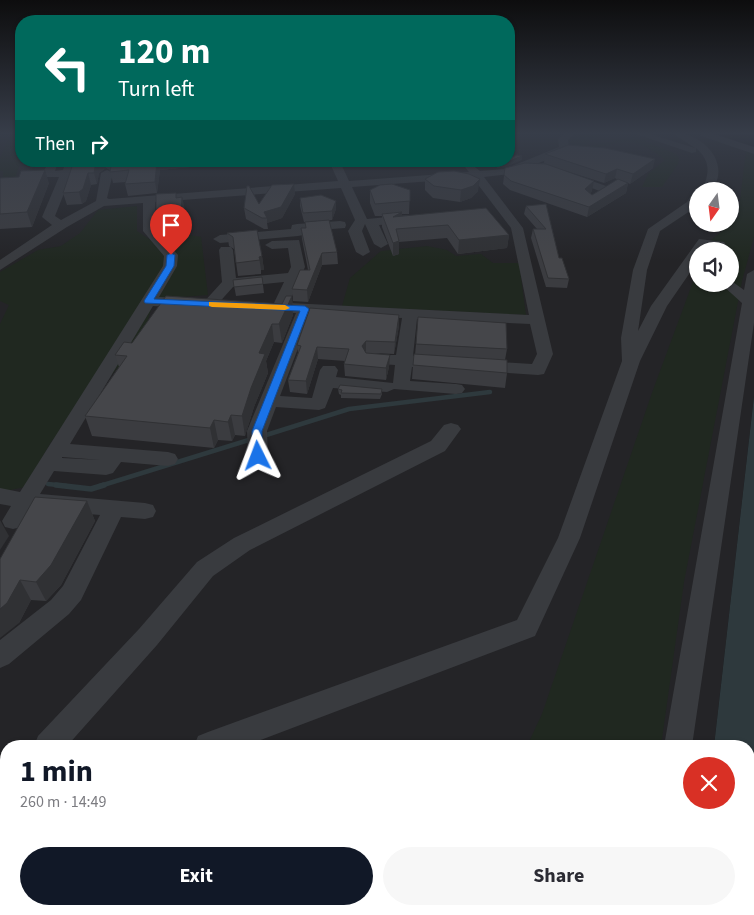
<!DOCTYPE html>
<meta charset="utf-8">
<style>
:root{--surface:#fff;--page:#f7f7f7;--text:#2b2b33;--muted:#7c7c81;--accent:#111827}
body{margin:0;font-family:"Source Sans 3",sans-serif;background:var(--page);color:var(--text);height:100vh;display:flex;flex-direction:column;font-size:19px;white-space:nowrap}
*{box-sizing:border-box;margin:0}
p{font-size:16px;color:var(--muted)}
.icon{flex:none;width:28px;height:28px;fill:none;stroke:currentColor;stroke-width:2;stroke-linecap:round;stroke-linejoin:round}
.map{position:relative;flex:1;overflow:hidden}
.drawer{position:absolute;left:0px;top:740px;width:755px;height:175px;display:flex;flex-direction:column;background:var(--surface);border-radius:20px 20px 0 0;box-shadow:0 1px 4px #0004}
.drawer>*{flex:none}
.banner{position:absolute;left:15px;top:15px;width:500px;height:152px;border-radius:20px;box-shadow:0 1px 4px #0004;background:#00695c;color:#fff;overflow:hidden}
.needle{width:32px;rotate:194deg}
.tools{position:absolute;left:689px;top:182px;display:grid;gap:10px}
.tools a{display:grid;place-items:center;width:50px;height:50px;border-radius:50%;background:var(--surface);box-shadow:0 1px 4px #0004;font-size:25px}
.pin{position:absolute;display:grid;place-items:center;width:42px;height:42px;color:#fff;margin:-51px -21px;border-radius:50% 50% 50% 0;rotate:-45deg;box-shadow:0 0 5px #0007}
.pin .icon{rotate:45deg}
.me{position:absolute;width:55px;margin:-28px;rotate:357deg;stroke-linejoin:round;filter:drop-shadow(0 0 4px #0008)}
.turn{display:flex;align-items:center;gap:18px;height:105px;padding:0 20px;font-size:22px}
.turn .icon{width:65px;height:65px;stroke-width:2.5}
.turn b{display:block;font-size:35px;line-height:42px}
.then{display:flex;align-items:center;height:48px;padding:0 20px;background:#0003;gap:10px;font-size:19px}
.round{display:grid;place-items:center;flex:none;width:52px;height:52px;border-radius:26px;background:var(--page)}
.overview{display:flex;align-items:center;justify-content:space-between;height:85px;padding:0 20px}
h1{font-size:30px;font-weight:700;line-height:38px;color:var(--accent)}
.button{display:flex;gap:10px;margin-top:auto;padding:10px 20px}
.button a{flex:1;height:58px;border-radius:30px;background:var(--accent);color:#fff;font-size:20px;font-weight:700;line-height:58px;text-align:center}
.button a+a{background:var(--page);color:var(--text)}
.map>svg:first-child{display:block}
</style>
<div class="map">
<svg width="754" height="915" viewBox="0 0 754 915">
<rect width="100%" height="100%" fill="#18181a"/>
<path fill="#242427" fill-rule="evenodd" d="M0,133H21V161H509V133H704L754,150V396L714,746H6V909H714V915H0ZM698,191H730V224H698ZM698,251H730V284H698Z"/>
<g fill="#202820">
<polygon points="11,133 21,133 21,161 16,175 17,178 3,180 3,171 0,171 0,158"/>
<path d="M592,133H608L591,140L586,144L589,146L636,137L676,154L679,158L678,164L662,187H642L648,174L665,160C656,152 643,144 631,142C609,140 593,156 569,143L573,137Z"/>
<polygon points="746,151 754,154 754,237 742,281 684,582 661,746 527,746 542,714 653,390 697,271 698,284 730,284 730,251 705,251 709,242 738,217"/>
<polygon points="137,206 137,231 149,239 189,235 201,237 208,295 154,299 142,341 51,442 25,487 0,492 0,324 9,305 0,301 0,272 38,250 61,246 80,233 98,210"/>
<polygon points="427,246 447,250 456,256 481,254 493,263 519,263 526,315 342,306 350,278 381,251"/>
<polygon points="70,909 316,909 360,915 45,915"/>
<polygon points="393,909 639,909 638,915 388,915"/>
</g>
<polygon fill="#2e393d" points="754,396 754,915 714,915 714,909 749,909 749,746 714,746"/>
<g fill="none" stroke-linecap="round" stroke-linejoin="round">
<g stroke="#2e393d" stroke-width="4.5">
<polyline points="263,436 349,409 490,392"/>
<polyline points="48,484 67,486"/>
<polyline points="100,486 252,439"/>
</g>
<polyline stroke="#2e393d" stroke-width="5.5" points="56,485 91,489 104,485"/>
<g fill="#393b3f" fill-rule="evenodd">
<path d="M564,133H574L568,140L569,151L511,174L484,177L523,228L553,354L544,374L538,375L481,371L475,370L472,366L475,362L481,361L532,364L537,354L530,324L417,319L413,356L445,359L448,363L445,367H412L410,381L456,384L462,385L465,389L462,393L456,394L394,389L387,392L333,388L325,408L319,410L276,407L267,431L268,456L265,461L258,463L251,461L248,456L247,431L296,313L266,312L258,307L261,304L274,303L284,282L233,287L215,307H205L202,304L222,282L219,250L221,247H231L233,250L236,278L288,273L291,267L288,248L272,249L265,245L272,241L299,240L305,267L289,303L529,315L511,228L473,178L352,187L367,219L408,215L414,219L408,223L379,225L388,244L381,248L374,244L365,224L362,231L370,252L363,256L356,252L348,231L355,220L341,188L155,202L156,231L178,255L177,266L159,297L190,298L198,303L190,308L153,306L70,444L168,452L175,454L178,459L175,464L168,466L121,462L113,473L106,475L54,471L40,494L145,503L153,505L156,511L153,517L145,519L121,517L81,600L69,614L9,664L0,668V640L51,600L63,586L100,515L31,509L21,527L13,529L5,527L2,521L11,506L0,504V488L20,492L163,266L164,256L143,231V203L104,206L67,227L0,270V260L52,225L42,217L59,177H43L41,175L46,167L32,161L56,163L57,165L55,171L63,170L66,161H77L55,216L61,220L96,201L101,173L107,170L113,173L107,198L109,199L338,181L329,161H366L361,164L342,166L349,181L469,172L465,167L471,164L480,171L505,169L559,147L558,139ZM311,314L402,318L396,355H366L364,359L366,363L395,365L393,383L336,377L338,370L335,366H323L320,370L312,398L280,396ZM62,457L101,460L62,458Z"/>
<path d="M633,133H647L695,148L672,133C700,131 730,160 714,187L707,191H698L696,207L660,231L647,270L638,331L651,306L699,239L724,242L730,251H716L714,248L707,247L704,251H698V261L667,306L640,361L580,538L535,636L245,746H194L198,736L208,732L517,620L558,538L622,361L621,338L633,270L648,229L687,202L695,189L705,183C710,168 708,159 696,148V152L692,153Z"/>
<polygon points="701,133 711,133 754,147 754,154 701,136"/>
<polygon points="569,173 609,187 611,189 605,193 565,178 563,176"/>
<polygon points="340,221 345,222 346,225 345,228 304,231 303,235 298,236 220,243 213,239 220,235 291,229 292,225 297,224"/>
<polygon points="754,270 754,323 692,746 664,746 742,303 721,284 730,284 730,280 744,290 747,274"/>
<polygon points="451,423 458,425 461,429 445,451 250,550 213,576 157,645 67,746 34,746 38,736 139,629 197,562 234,538 431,441 444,425"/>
<polygon points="6,807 6,856 0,859 0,810"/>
<rect x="650" y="909" width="34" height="6"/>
</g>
</g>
<g fill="#3b3c40" fill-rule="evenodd">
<path d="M545,154L653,168L630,184L628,183L626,193L587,217L510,190L503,184L505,168L544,163ZM560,169L604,183L615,178L618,180L592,195L590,193L592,191Z"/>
<polygon points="74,161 250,161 160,170 157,193 128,196 125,184 126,182 113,183 110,170 106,168 99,173 97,184 91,185 86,201 82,204 67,205 63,193"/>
<polygon points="0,178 49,183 32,227 0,229"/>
<polygon points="425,179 478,191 471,198 460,202 433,198 425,190"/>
<polygon points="294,184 295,194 282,218 267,223 268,229 264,229 246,219 244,208 259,204"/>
<polygon points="370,190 410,190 409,214 402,214 402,216 509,235 507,248 458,254 447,238 399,242 399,254 393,256 382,227 382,216 375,216 370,203"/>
<polygon points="177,198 185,209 183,227 158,229 156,217"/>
<polygon points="300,198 336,209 332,220 304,222 300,206"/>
<polygon points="546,204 559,258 569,279 567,288 546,287 531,238 533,229 537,229 524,214 526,206"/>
<polygon points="305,222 337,252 338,264 322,265 308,302 293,301 292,289 308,270 302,239 301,228 306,228"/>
<polygon points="227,233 262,256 264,270 261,270 261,274 238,276 234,249 229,246"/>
<polygon points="262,277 264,293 236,296 233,280"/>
<polygon points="292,296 293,315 282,343 274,342 266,361 268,373 254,407 245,436 235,435 232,441 218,440 214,448 92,436 85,416 119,367 115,355 132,343 282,304"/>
<polygon points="399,326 394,354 372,353 390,355 389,367 386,380 345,376 344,364 345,361 318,359 307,394 290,392 288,380 298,353 297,345"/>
<polygon points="416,344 507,349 505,360 507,373 505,388 412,379 413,365 415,355"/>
<polygon points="338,389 382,389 382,394 380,399 341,398 341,395 339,394"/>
<polygon points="87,501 95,521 61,585 46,601 31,600 19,623 0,559"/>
</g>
<g fill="#303134">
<polygon points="522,156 522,160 505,167 497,168 497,164"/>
<polygon points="655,159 653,168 630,184 633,174"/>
<polygon points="96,161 104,161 106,168 99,173 97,184 94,173"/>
<polygon points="157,161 250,161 160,170 157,193 155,182"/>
<polygon points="617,169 615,178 604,183 606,174"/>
<polygon points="45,170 49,183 32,227 27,212"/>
<polygon points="88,173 91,185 86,201 82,204 79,192"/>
<polygon points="480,179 478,191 471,198 460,202 461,190"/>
<polygon points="594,181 592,191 583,199 585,189"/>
<polygon points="628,183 626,193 587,217 589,207"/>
<polygon points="294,184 295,194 282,218 267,223 267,218 264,212"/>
<polygon points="182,197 185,209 183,227 181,216"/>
<polygon points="336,201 336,209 332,220 332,211"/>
<polygon points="402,212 402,225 393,217"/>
<polygon points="509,235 507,248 458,254 459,240"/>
<polygon points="399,241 399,254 393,256 393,243"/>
<polygon points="322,253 322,265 308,302 307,290"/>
<polygon points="262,256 264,270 261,270 259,257"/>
<polygon points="292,296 293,315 282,343 279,324"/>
<polygon points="399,315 399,326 394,354 395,342"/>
<polygon points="272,324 274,342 266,361 268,373 254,407 245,436 242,416 251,388 259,353"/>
<polygon points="366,341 366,353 362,346"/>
<polygon points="317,347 318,359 307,394 306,381"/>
<polygon points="390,355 389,367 386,380 386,368"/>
<polygon points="231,415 235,435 232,441 228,422"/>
<polygon points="214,420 218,440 214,448 210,428"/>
<polygon points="87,501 95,521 61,585 46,601 36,582"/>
<polygon points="0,520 9,536 0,550"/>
<polygon points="20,580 31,600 19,623 0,638 0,609"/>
</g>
<g fill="#45464a" stroke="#303134">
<polygon points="568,145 605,148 655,159 633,174 617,169 606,174 545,154"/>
<polygon points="517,155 522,156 505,163 497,164 503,161 509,161 509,158"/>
<polygon points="74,161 96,161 94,173 88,173 83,189 79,192 63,193"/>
<polygon points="112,161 157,161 155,182 125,184 129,170 110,172"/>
<polygon points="525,163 546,164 594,181 585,189 592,195 618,179 628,183 589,207 511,181 504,175 505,168"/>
<polygon points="45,170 27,212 0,214 0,178 19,177 21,171"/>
<polygon points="454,171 469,174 480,179 473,186 461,190 434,186 425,179 438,172"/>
<polygon points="294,184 281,207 264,212 267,218 262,218 244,208 247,186 249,186 259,204 272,185"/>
<polygon points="392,184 410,190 410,201 375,204 370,190 380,185"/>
<polygon points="176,193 176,198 182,197 181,216 156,217 156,194"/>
<polygon points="321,195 336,201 332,211 303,213 300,198"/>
<polygon points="546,204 559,258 562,258 569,279 548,278 533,229 546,229 526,206"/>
<polygon points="486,208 509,235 459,240 448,225 396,229 399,241 393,243 382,214 402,212 393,217"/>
<polygon points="329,220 337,252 322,253 307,290 292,289 300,270 310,270 301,228 306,228 305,222"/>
<polygon points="257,230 262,256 259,257 260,260 236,263 233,237 227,233"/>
<polygon points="262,277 263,284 234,287 233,280"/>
<polygon points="166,296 282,304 286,296 292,296 279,324 272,324 259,353 265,354 251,388 242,416 231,415 228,422 214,420 210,428 85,416 127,356 115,355 124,342 132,343"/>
<polygon points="310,308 399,315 395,342 366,341 362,346 366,353 390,355 386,368 344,364 349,349 317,347 306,381 288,380 301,346 297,345"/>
<polygon points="418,317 506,323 507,349 416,344"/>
<polygon points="414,354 507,360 507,373 413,365"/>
<polygon points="340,385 382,389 381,394 341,393 342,390 338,389"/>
<polygon points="35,497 87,501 51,565 36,582 20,580 7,603 0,609 0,559"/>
</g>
<linearGradient id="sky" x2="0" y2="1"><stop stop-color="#0d0d0e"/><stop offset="0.51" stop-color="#373d49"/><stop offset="1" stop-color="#373d49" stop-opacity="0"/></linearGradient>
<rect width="754" height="261" fill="url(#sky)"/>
<polygon fill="#1a73e8" stroke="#114b97" points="171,253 175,255 174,266 154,299 305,306 309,309 262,431 262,459 254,459 253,456 252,431 300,311 145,303 144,301 166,266 167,255"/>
<polygon fill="#f59e0b" points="209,302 285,305 290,308 285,310 212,307 209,306"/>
</svg>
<div class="tools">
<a><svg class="needle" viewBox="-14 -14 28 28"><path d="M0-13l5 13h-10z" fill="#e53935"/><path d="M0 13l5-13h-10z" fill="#7c7c81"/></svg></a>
<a><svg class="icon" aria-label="sound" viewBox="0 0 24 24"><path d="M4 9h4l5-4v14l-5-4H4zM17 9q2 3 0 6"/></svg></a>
</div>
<div class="pin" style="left:171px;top:255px;background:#d93025"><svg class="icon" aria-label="arrive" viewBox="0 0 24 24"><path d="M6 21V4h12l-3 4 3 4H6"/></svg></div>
<svg class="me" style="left:258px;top:456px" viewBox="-20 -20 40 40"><path d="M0-17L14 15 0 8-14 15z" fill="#1a73e8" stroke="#fff" stroke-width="4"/></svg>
<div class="banner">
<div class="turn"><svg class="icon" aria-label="left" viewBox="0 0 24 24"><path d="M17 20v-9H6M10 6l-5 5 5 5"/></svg><div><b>120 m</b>Turn left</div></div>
<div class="then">Then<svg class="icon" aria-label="right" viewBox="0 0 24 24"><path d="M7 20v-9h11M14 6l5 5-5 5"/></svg></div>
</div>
<section class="drawer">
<div class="overview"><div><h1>1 min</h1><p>260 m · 14:49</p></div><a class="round" style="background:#d93025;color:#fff"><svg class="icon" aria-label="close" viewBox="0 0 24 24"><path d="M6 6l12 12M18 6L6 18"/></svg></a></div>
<div class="button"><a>Exit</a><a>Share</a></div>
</section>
</div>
